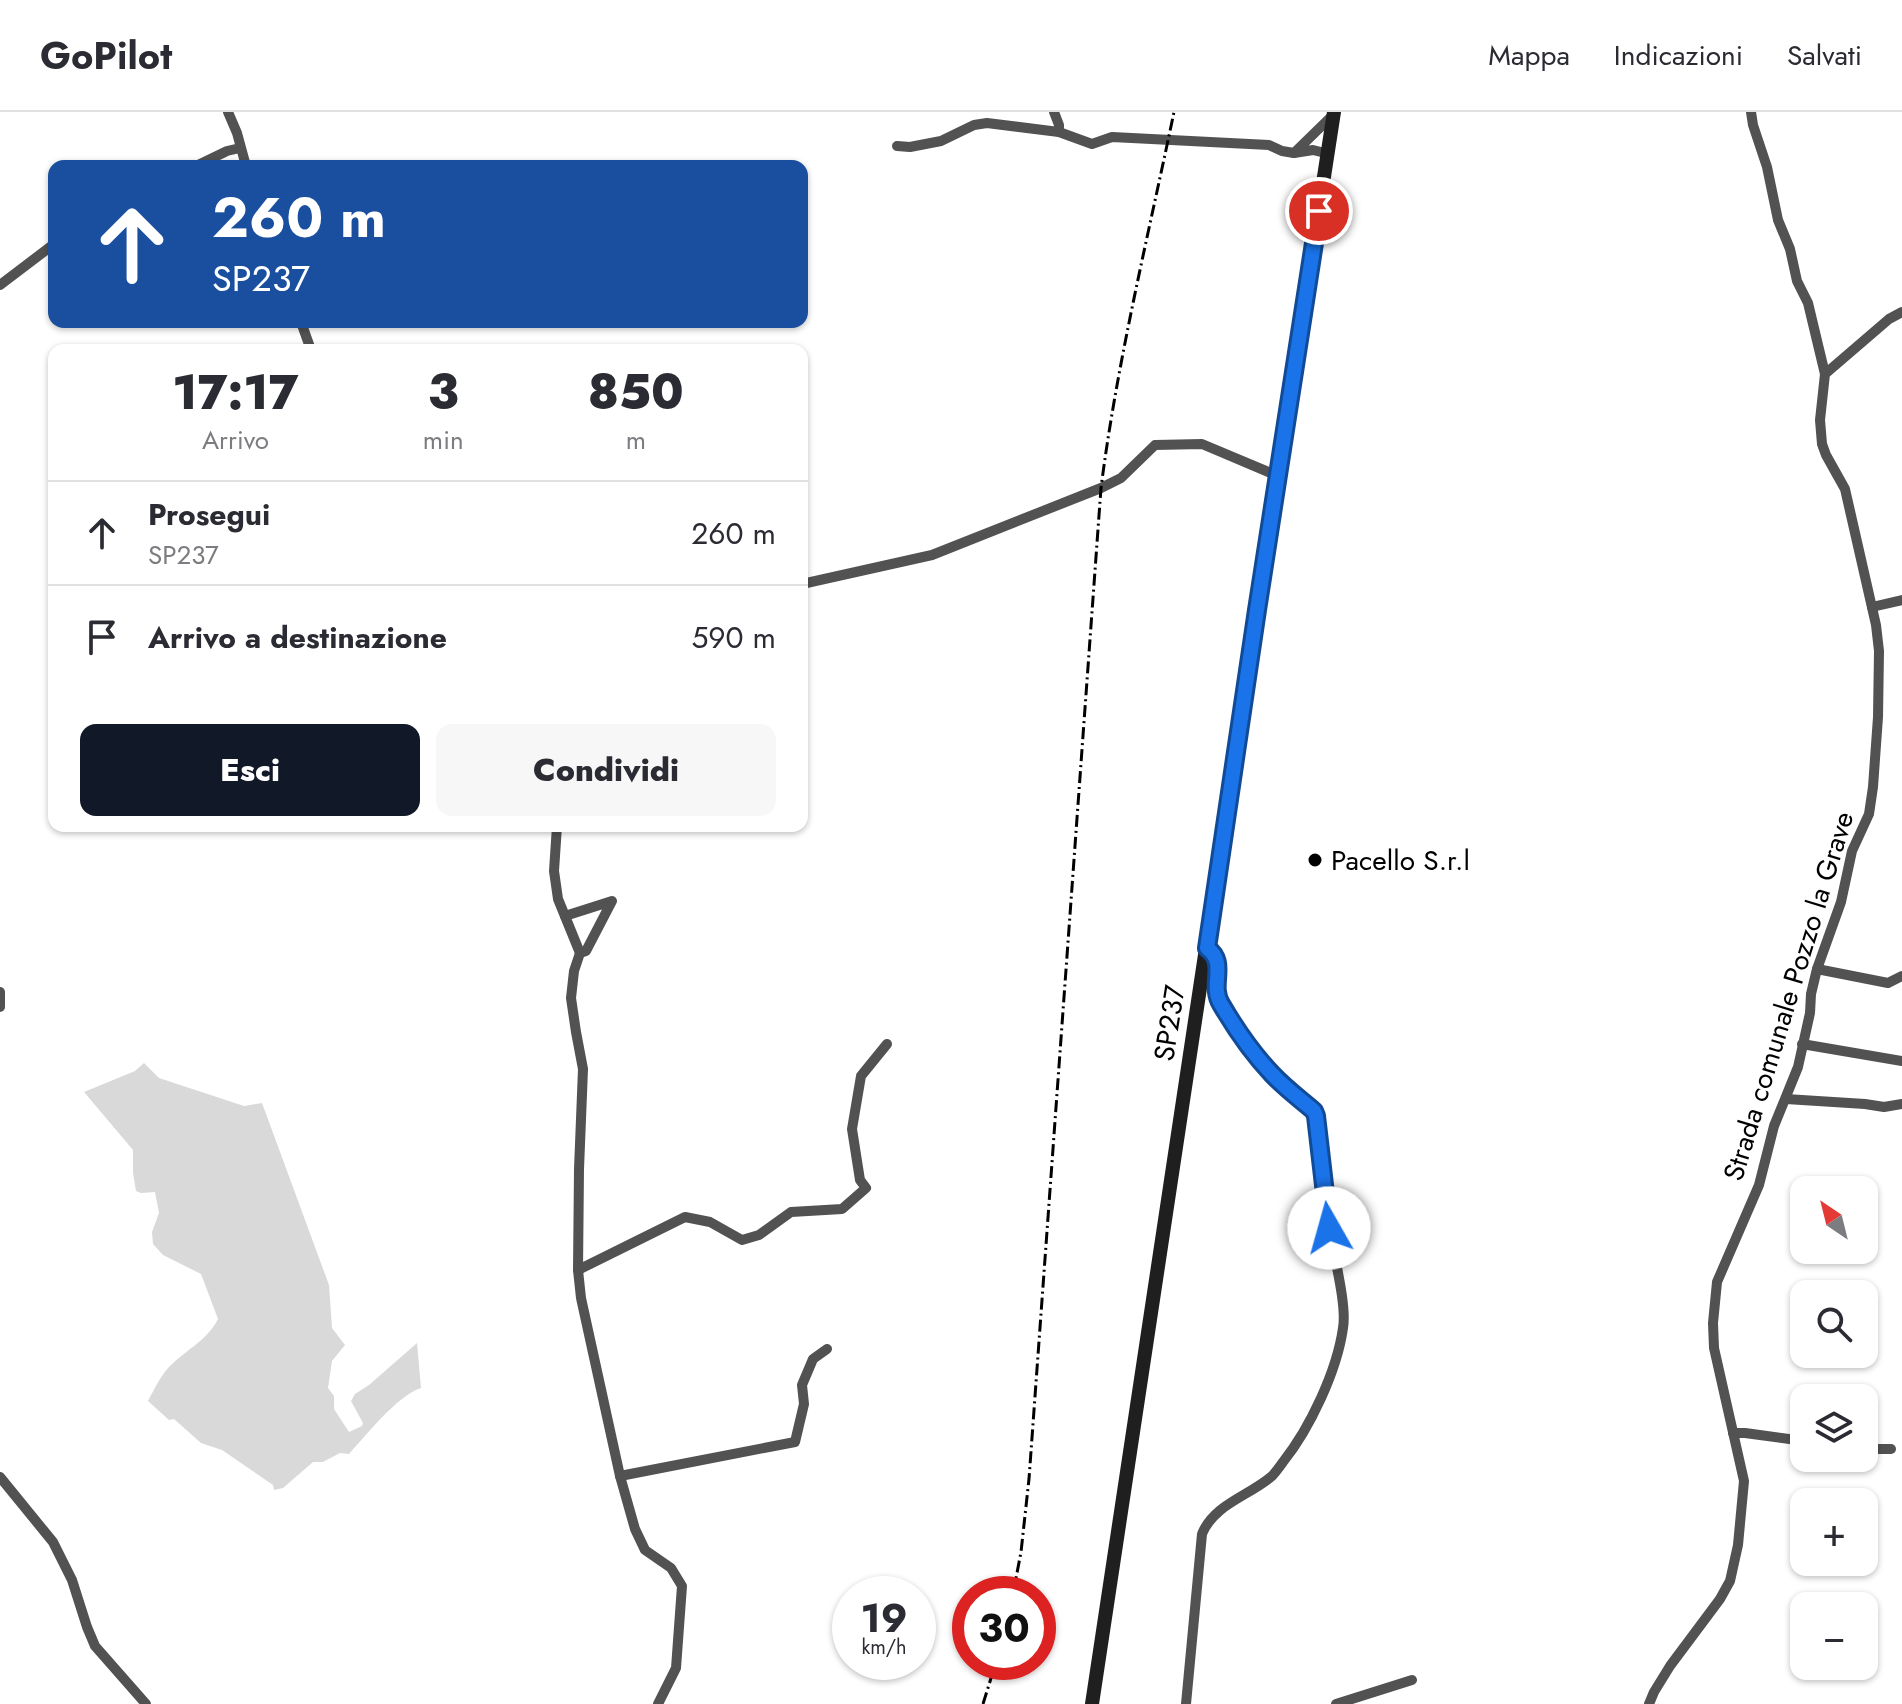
<!DOCTYPE html>
<html lang="it">
<meta charset="utf-8">
<style>
:root{--surface:#fff;--page:#f7f7f7;--text:#2b2b33;--muted:#7c7c81;--line:#e1e1e2;--accent:#111827}
body{margin:0;font-family:Jost,sans-serif;background:var(--page);color:var(--text);height:100vh;display:flex;flex-direction:column;font-size:30px;white-space:nowrap}
*{box-sizing:border-box;margin:0}
p{font-size:26px;color:var(--muted)}
.icon{flex:none;width:44px;height:44px;fill:none;stroke:currentColor;stroke-width:2;stroke-linecap:round;stroke-linejoin:round}
.map{position:relative;flex:1;overflow:hidden}
.sheet{position:absolute;left:48px;top:232px;width:760px;height:488px;display:flex;flex-direction:column;background:var(--surface);border-radius:16px;box-shadow:0 2px 6px #0004}
.sheet>*{flex:none}
.hud{position:absolute;left:48px;top:48px;width:760px;height:168px;border-radius:16px;box-shadow:0 2px 6px #0004;background:#1a4fa0;color:#fff;overflow:hidden}
.needle{width:52px;rotate:325deg}
.fabs{position:absolute;left:1790px;top:1064px;display:grid;gap:16px}
.fabs a{display:grid;place-items:center;width:88px;height:88px;border-radius:16px;background:var(--surface);box-shadow:0 2px 6px #0004;font-size:40px}
.speed{position:absolute;left:832px;top:1464px;display:flex;gap:16px;font-size:40px;font-weight:700;text-align:center}
.speed>*{display:grid;place-content:center;width:104px;height:104px;border-radius:50%;background:var(--surface);box-shadow:0 2px 6px #0004;line-height:1}
.speed small{font-size:20px;font-weight:400}
.speed .limit{border:12px solid #d22;background:#fff;color:#111}
.pin{position:absolute;display:grid;place-items:center;width:68px;height:68px;color:#fff;margin:-34px;border:4px solid #fff;border-radius:50%;box-shadow:0 2px 8px #0007}
.me{position:absolute;width:88px;margin:-44px;rotate:353deg;stroke-linejoin:round;filter:drop-shadow(0 0 6px #0008)}
.turn{display:flex;align-items:center;gap:28px;height:168px;padding:0 32px;font-size:36px}
.turn .icon{width:104px;height:104px;stroke-width:2.5}
.turn b{display:block;font-size:56px;line-height:68px}
.eta{display:flex;justify-content:space-evenly;align-items:center;height:136px;text-align:center}
.eta b{font-size:48px;font-weight:800;line-height:56px}
.cta{display:flex;gap:16px;margin-top:auto;padding:16px 32px}
.cta a{flex:1;height:92px;border-radius:16px;background:var(--accent);color:#fff;font-size:32px;font-weight:800;line-height:92px;text-align:center}
.cta a+a{background:var(--page);color:var(--text)}
ul{padding:0;list-style:none}
li{display:flex;align-items:center;gap:24px;height:104px;padding:0 32px;border-top:2px solid var(--line)}
li div{flex:1}
li b{display:block;font-size:30px}
li em{font-style:normal}
header{display:flex;align-items:center;gap:48px;box-sizing:border-box;height:112px;padding:0 40px;background:var(--surface);border-bottom:2px solid var(--line)}
header strong{font-size:38px}
nav{display:flex;gap:44px;margin-inline-start:auto;font-size:28px}
.map>svg:first-child{display:block}
</style>
<header>
<strong>GoPilot</strong>
<nav><a>Mappa</a><a>Indicazioni</a><a>Salvati</a></nav>
</header>
<div class="map">
<svg width="1902" height="1592" viewBox="0 0 1902 1592">
<rect width="100%" height="100%" fill="#fff"/>
<path fill="#d9d9d9" d="M144,951L159,966L244,994L262,991L329,1173L332,1216L345,1233L332,1249L328,1276L334,1284V1297L349,1320L362,1314L363,1311L351,1289L355,1282L369,1273L417,1231L421,1276C397,1284 367,1322 349,1342L340,1341L323,1350H313L283,1376L274,1378L273,1373L222,1338L201,1331L174,1307L169,1308L148,1289C154,1278 160,1265 168,1256C184,1239 207,1229 218,1207L201,1162L163,1143L153,1132L152,1120L159,1101L155,1080L141,1081L136,1079L133,1061V1038L84,980L135,959Z"/>
<g fill="none" stroke-linecap="round" stroke-linejoin="round">
<g stroke="#525252" stroke-width="10">
<polyline points="228,0 237,21 246,54"/>
<polyline points="1054,0 1059,13 1059,20"/>
<polyline points="1751,0 1753,13 1767,55 1778,108 1790,137 1797,169 1808,191 1825,262"/>
<polyline points="897,34 910,35 941,29 974,13 987,11 1059,20 1092,32 1112,25 1269,33 1282,39 1294,41"/>
<polyline points="1329,42 1313,38 1294,41 1333,3"/>
<polyline points="196,54 227,39 240,36"/>
<polyline points="0,173 54,132"/>
<polyline points="301,210 311,238"/>
<polyline points="802,472 932,443 1101,376 1121,366 1155,333 1202,332 1278,364"/>
<polyline points="1872,495 1902,488"/>
<polyline points="557,714 554,759 558,787 580,841"/>
<polyline points="565,804 612,789 586,839 580,841 574,859 571,886 576,920 583,957 579,1057 578,1158 581,1186 620,1364 635,1417 645,1438 671,1456 682,1474 676,1556 658,1592"/>
<polyline points="1817,857 1888,871 1902,864"/>
<polyline points="0,880 0,895"/>
<polyline points="1802,932 1902,949"/>
<polyline points="1786,987 1865,992 1884,995 1902,992"/>
<polyline points="578,1158 685,1105 710,1110 742,1128 759,1123 791,1100 842,1097 866,1076 860,1068 852,1017 861,964 887,932"/>
<polyline points="1733,1321 1745,1321 1804,1329"/>
<polyline points="1864,1337 1891,1337"/>
<polyline points="620,1364 795,1330 804,1292 802,1273 813,1247 827,1237"/>
<polyline points="0,1365 53,1430 72,1468 87,1515 95,1534 146,1592"/>
<path d="M1186,1592L1202,1422C1214,1392 1249,1384 1272,1364C1276,1360 1280,1354 1283,1350C1310,1316 1337,1259 1343,1216C1347,1193 1334,1145 1330,1119C1324,1081 1321,1042 1316,1004L1314,999C1305,991 1295,984 1286,975C1260,952 1239,922 1221,892C1209,872 1228,852 1207,836"/>
<polyline points="1336,1592 1412,1568"/>
<polyline points="1649,1592 1654,1580 1670,1554 1720,1487 1730,1469 1738,1433 1744,1369 1714,1236 1713,1211 1717,1170 1759,1073 1774,1014 1798,955 1810,901 1811,882 1817,857 1841,790 1852,739 1869,702 1873,675 1878,605 1879,539 1876,513 1845,377 1826,343 1822,332 1820,308 1825,262 1889,207 1902,200"/>
</g>
<polyline stroke="#1f1f1f" stroke-width="14" points="1092,1592 1257,498 1334,0"/>
<g stroke="#000" stroke-width="3" stroke-dasharray="12 4 2 4" stroke-linecap="butt">
<path d="M1013,1482L1021,1440L1029,1367L1101,376C1117,250 1148,125 1174,0"/>
<polyline points="983,1592 996,1550"/>
</g>
</g>
<g fill="none" stroke-linecap="round" stroke-linejoin="round">
<defs>
<path id="route" d="M1319,99L1257,498L1207,836C1228,851 1209,872 1221,892C1235,916 1253,942 1272,962C1285,976 1300,987 1314,999L1316,1004L1329,1116"/>
</defs>
<use href="#route" stroke="#114b97" stroke-width="20"/>
<use href="#route" stroke="#1a73e8" stroke-width="14"/>
</g>
<circle fill="#000" stroke="#fff" stroke-width="3" cx="1315" cy="748" r="8"/>
<g text-anchor="middle" stroke-width="6" stroke-linejoin="round" paint-order="stroke">
<g font-size="28" fill="#000" stroke="#fff" text-anchor="start">
<text x="1331" y="758">Pacello S.r.l</text>
</g>
<g font-size="28" fill="#000" stroke="#fff">
<text transform="translate(1788 884) rotate(-73)" y="10">Strada comunale Pozzo la Grave</text>
<text transform="translate(1169 911) rotate(-81)" y="10">SP237</text>
</g>
</g>
</svg>
<div class="fabs">
<a><svg class="needle" viewBox="-14 -14 28 28"><path d="M0-13l5 13h-10z" fill="#e53935"/><path d="M0 13l5-13h-10z" fill="#7c7c81"/></svg></a>
<a><svg class="icon" aria-label="search" viewBox="0 0 24 24"><circle cx="10" cy="10" r="6"/><path d="M15 15l6 6"/></svg></a>
<a><svg class="icon" aria-label="layers" viewBox="0 0 24 24"><path d="M12 4l9 5-9 5-9-5zM3 14l9 5 9-5"/></svg></a>
<a>+</a>
<a>−</a>
</div>
<div class="speed"><div>19<small>km/h</small></div><div class="limit">30</div></div>
<div class="pin" style="left:1319px;top:99px;background:#d93025"><svg class="icon" aria-label="arrive" viewBox="0 0 24 24"><path d="M6 21V4h12l-3 4 3 4H6"/></svg></div>
<svg class="me" style="left:1329px;top:1116px" viewBox="-20 -20 40 40"><circle r="19" fill="#fff"/><path d="M0-13L10 11 0 6-10 11z" fill="#1a73e8"/></svg>
<div class="hud">
<div class="turn"><svg class="icon" aria-label="ahead" viewBox="0 0 24 24"><path d="M12 20V5M6 11l6-6 6 6"/></svg><div><b>260 m</b>SP237</div></div>
</div>
<section class="sheet">
<div class="eta">
<div><b>17:17</b><p>Arrivo</p></div>
<div><b>3</b><p>min</p></div>
<div><b>850</b><p>m</p></div>
</div>
<ul>
<li><svg class="icon" aria-label="ahead" viewBox="0 0 24 24"><path d="M12 20V5M6 11l6-6 6 6"/></svg><div><b>Prosegui</b><p>SP237</p></div><em>260 m</em></li>
<li><svg class="icon" aria-label="arrive" viewBox="0 0 24 24"><path d="M6 21V4h12l-3 4 3 4H6"/></svg><div><b>Arrivo a destinazione</b></div><em>590 m</em></li>
</ul>
<div class="cta"><a>Esci</a><a>Condividi</a></div>
</section>
</div>
